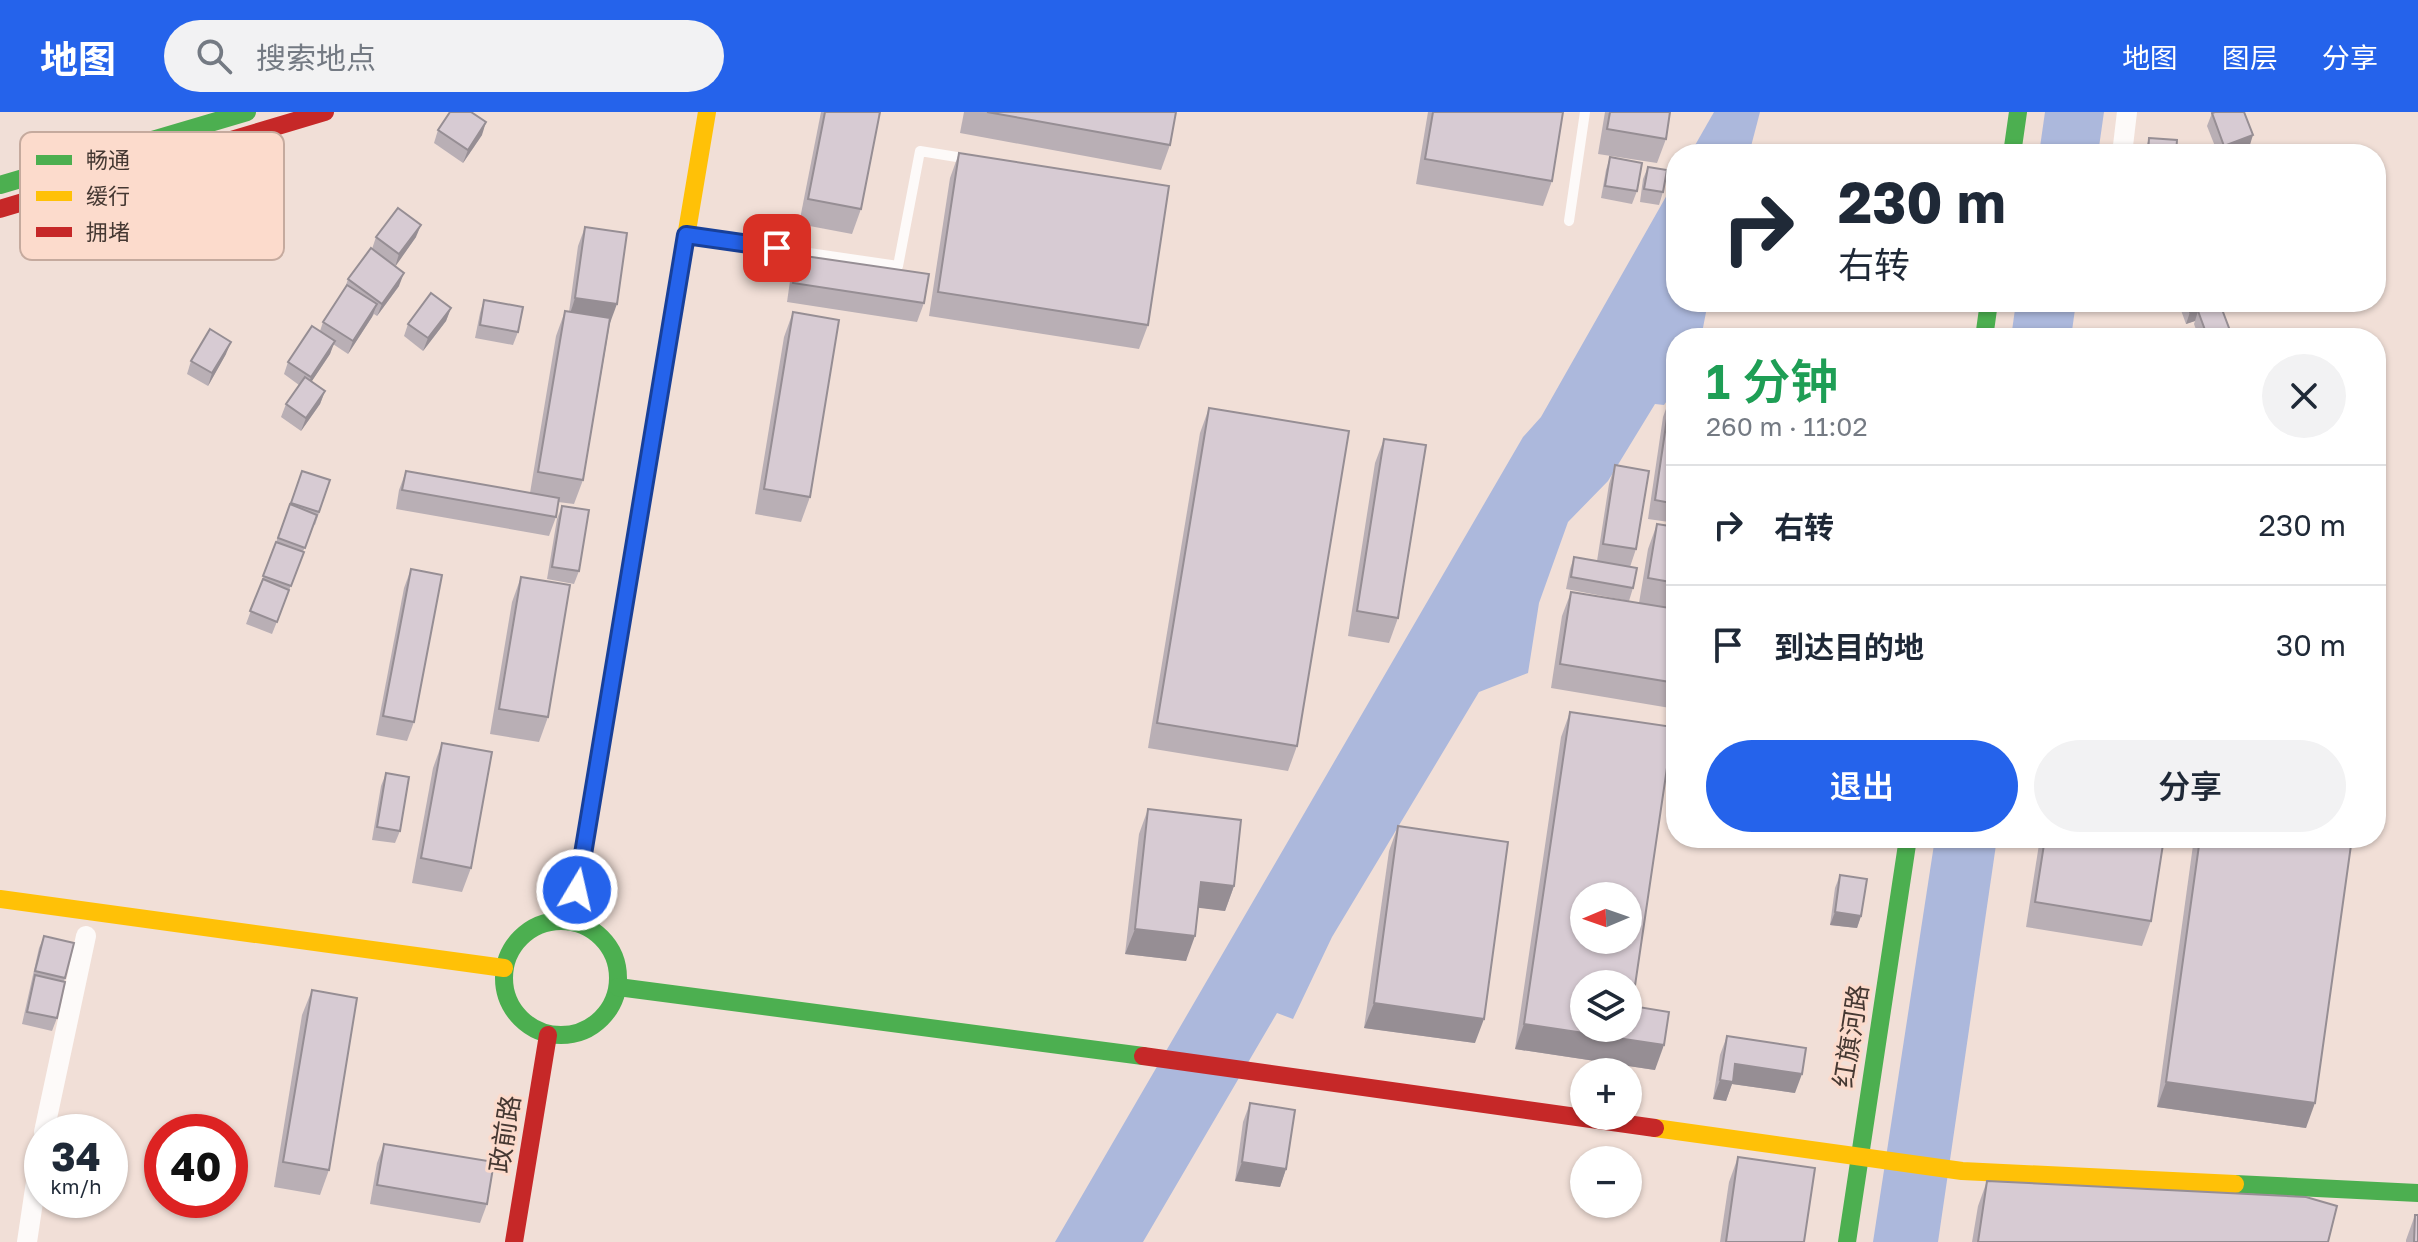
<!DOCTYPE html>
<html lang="zh">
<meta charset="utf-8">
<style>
:root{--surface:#fff;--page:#f2f2f3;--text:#1f2937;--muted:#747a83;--line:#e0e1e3;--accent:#2563eb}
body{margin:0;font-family:"Golos Text","Noto Sans SC",sans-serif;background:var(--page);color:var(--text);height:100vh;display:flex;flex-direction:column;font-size:30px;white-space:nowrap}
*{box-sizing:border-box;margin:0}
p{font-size:26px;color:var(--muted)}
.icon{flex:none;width:44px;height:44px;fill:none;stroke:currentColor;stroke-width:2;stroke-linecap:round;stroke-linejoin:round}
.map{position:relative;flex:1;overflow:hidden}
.panel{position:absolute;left:1666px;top:216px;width:720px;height:520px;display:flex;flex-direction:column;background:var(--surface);border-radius:32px;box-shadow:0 2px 6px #0004}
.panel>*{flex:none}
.guide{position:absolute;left:1666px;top:32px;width:720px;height:168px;border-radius:32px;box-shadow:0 2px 6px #0004;background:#fff;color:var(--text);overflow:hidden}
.needle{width:52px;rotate:268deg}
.fabs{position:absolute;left:1570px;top:770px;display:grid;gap:16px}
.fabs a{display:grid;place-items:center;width:72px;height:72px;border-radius:50%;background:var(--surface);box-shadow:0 2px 6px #0004;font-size:40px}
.speed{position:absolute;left:24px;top:1002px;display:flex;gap:16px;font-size:40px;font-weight:700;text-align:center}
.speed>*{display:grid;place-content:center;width:104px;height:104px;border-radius:50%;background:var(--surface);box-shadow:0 2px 6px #0004;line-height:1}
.speed small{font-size:20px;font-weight:400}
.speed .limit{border:12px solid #d22;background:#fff;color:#111}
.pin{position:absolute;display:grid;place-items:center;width:68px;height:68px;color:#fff;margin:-34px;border-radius:16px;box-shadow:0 4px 12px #0006}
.me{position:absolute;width:88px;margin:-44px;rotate:9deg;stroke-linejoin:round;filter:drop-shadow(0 0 6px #0008)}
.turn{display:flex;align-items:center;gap:28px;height:168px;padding:0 40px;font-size:36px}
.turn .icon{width:104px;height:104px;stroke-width:2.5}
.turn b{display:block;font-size:56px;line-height:68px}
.round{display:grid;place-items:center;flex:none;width:84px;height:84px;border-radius:42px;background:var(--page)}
.head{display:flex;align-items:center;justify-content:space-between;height:136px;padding:0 40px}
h1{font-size:48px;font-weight:600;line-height:60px;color:#1e9e55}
.cta{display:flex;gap:16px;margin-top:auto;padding:16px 40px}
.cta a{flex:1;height:92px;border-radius:48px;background:var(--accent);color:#fff;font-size:32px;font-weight:600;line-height:92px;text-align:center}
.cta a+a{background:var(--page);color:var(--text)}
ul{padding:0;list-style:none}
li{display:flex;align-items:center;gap:24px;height:120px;padding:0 40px;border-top:2px solid var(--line)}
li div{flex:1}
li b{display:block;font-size:30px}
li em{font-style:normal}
header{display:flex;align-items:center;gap:48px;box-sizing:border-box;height:112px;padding:0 40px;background:var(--accent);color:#fff}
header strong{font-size:38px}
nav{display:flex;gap:44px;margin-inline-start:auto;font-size:28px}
.search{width:560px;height:72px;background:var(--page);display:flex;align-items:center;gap:20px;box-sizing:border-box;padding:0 28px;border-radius:44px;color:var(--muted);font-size:30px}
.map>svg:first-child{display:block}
</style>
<header>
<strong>地图</strong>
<div class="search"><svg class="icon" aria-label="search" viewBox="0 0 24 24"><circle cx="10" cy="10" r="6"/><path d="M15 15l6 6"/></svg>搜索地点</div>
<nav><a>地图</a><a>图层</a><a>分享</a></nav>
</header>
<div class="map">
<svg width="2418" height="1130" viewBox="0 0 2418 1130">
<rect width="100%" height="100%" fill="#f1dfd7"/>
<g fill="#acb8dc">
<polygon points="1714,0 1760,0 1749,42 1690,42"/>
<polygon points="2045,0 2104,0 2098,42 2039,42"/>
<polygon points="1676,67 1676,190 1708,190 1701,226 1676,226 1676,276 1664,293 1655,292 1608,369 1568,410 1539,491 1528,561 1479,580 1332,825 1293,907 1277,901 1143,1130 1055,1130 1523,325 1541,305"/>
<polygon points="2016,190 2076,190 2071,226 2011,226"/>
<polygon points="1935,726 1997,726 1938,1130 1873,1130"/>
</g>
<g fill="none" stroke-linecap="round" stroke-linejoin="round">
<g stroke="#fdfaf9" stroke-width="10">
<polyline points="1569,109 1585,0"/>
<polyline points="687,123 898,154 920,39 969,47"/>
</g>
<g stroke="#fdfaf9" stroke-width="20">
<polyline points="2122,42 2127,0"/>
<polyline points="44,1020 86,824"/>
<polyline points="27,1130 42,1030"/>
</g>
<g stroke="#4caf50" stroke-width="18">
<polyline points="2012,42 2018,0"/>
<polyline points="0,73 247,0"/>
<polyline points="1984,226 1989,190"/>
<circle cx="561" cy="866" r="57"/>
<polyline points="618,875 1143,944"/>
<polyline points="2235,1072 2418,1081"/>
<polyline points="1847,1130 1908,726"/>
</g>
<g stroke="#ffc107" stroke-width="18">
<polyline points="640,399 707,0"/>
<polyline points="0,787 504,856"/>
<polyline points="1655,1016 1962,1059 2235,1072"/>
</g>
<g stroke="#c62828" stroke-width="18">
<polyline points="0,97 325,0"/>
<polyline points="572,809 640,399"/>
<polyline points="1143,944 1655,1016"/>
<polyline points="514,1130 548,923"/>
</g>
</g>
<g fill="#b9afb5">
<polygon points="821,0 880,0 861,97 852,122 799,112"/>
<polygon points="964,0 1176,0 1170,33 1161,58 960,21"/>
<polygon points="1428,0 1563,0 1552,69 1543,94 1416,72"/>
<polygon points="1605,0 1670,0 1666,27 1657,51 1598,42"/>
<polygon points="2212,1 2249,36 2232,42 2218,42 2207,14"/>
<polygon points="438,18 482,23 463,51 434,31"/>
<polygon points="2149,26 2176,42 2144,42"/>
<polygon points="959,41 1148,213 1139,237 929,204 950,66"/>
<polygon points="1610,45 1637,79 1632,92 1601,86 1606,58"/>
<polygon points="1648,55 1663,80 1659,93 1640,90 1643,67"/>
<polygon points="585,115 610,211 583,368 574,392 558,390 556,405 549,424 396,397 399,378 406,359 530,381 556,224 565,199 569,200 578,134"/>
<polygon points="376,125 416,125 395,154 399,174 377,204 374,202 348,242 333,232 330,242 311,270 325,279 320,292 301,319 281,305 286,292 299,273 284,262 288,250 320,219 323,210 345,176 348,167 372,137"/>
<polygon points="798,143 924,191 917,210 787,190 791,162"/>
<polygon points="484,188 518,220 513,233 475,226 480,201"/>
<polygon points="2178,190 2217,190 2216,193 2232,224 2231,226 2199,226 2194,212 2195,209 2186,212"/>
<polygon points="451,196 446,209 423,239 404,224 408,212"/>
<polygon points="793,200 810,385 801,410 755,402 784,225"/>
<polygon points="226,242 208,274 187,262 191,249"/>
<polygon points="1670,286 1676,287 1676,411 1648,407 1663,305"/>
<polygon points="1209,296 1297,634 1288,659 1148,636 1200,321"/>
<polygon points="1384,327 1398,506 1389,531 1348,524 1375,351"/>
<polygon points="1615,353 1636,437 1630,455 1633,476 1629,489 1566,477 1570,457 1574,445 1597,449 1609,372"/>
<polygon points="302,359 330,368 315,413 313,412 286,487 272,522 246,512"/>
<polygon points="562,394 579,459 574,472 547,467 557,407"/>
<polygon points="1657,412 1676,415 1676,597 1551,576 1562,504 1571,480 1639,491 1648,437"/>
<polygon points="411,457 414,610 407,629 376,623 404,476"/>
<polygon points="521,465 548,605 539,630 490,622 512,490"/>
<polygon points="1570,600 1632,894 1655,958 1515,937 1561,625"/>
<polygon points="442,631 471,756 462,780 412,771 433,656"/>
<polygon points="386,661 400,719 395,731 372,728 381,674"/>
<polygon points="1148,697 1234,774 1225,799 1198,795 1186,849 1125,842 1139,722"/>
<polygon points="1398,714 1475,931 1364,916 1389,739"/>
<polygon points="2040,726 2164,726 2151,809 2142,834 2026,815"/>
<polygon points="2194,726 2352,726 2306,1016 2157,995"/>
<polygon points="1840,763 1861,804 1857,816 1830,813 1835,776"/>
<polygon points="44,824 74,831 64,870 57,906 52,919 22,912 39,836"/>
<polygon points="312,878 329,1058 320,1083 274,1075 302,903"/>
<polygon points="1727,924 1795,981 1732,972 1726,989 1713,987 1720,943"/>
<polygon points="1250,991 1286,1057 1280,1075 1235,1069 1243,1010"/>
<polygon points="384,1032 487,1092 480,1111 370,1092 377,1051"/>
<polygon points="1738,1045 1804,1130 1720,1130 1729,1070"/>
<polygon points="1987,1069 2328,1130 1972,1130 1978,1094"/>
<polygon points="2415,1103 2418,1130 2406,1130 2406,1128"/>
</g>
<g fill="#968e94">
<polygon points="486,10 482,23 463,51 468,38"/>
<polygon points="2253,23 2249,36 2232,42 2222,42 2224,34"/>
<polygon points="421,113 416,125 395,155 399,142"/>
<polygon points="404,161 399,174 377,204 382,192"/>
<polygon points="575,186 617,192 610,211 569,205"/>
<polygon points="2217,190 2213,203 2198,199 2195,209 2186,212 2190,200"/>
<polygon points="377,192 372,205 348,242 353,229"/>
<polygon points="451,196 446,209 423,239 428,226"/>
<polygon points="335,229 330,242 306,278 311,265"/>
<polygon points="231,230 226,242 208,274 212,261"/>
<polygon points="325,279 320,292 301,319 306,306"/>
<polygon points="1201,770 1234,774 1225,799 1192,795"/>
<polygon points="1835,800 1861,804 1857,816 1830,813"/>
<polygon points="1135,817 1195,824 1186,849 1125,842"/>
<polygon points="1374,891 1484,907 1475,931 1364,916"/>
<polygon points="1524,912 1664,933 1655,958 1515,937"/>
<polygon points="1735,952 1802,962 1795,981 1732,972 1726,989 1713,987 1720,968"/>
<polygon points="2166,970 2315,991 2306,1016 2157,995"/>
<polygon points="1242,1050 1286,1057 1280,1075 1235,1069"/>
</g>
<g fill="#d7cbd3" stroke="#968e94" stroke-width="2" fill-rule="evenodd">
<polygon points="450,0 471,0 486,10 468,38 438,18"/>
<polygon points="825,0 880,0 861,97 808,87"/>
<polygon points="987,0 1176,0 1170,33"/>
<polygon points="1433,0 1563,0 1552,69 1425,47"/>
<polygon points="1610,0 1670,0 1666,27 1607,17"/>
<polygon points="2215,0 2244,0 2253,23 2224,34 2212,1"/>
<polygon points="2149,26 2177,28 2176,42 2148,42"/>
<polygon points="959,41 1169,74 1148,213 938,180"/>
<polygon points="1610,45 1642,51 1637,79 1605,74"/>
<polygon points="1648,55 1667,58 1663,80 1644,77"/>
<polygon points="398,96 421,113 399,142 376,125"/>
<polygon points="585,115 627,121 617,192 575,186"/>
<polygon points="371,136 404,161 382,192 348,167"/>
<polygon points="798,143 929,162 924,191 793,171"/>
<polygon points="347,173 377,192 353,229 323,210"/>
<polygon points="431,181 451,196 428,226 408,212"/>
<polygon points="484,188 523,195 518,220 480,213"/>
<polygon points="2187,190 2217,190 2190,200"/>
<polygon points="2220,192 2232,224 2227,226 2208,226 2198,199"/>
<polygon points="565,199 610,206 583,368 538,360"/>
<polygon points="793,200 839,208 810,385 764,377"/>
<polygon points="312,214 335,229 311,265 288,250"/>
<polygon points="210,217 231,230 212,261 191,249"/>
<polygon points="305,265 325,279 306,306 286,292"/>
<polygon points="1670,286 1676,287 1676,392 1655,388"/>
<polygon points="1209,296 1349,319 1297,634 1157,611"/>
<polygon points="1384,327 1426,333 1398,506 1357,499"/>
<polygon points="1615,353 1649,359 1636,437 1603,432"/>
<polygon points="302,359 330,368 319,400 291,391"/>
<polygon points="406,359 559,386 556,405 402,378"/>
<polygon points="290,392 317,403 305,436 278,426"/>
<polygon points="562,394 589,398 579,459 552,455"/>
<polygon points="1657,412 1676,415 1676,471 1648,466"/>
<polygon points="276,430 304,440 291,474 263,464"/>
<polygon points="1574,445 1637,456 1633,476 1571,465"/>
<polygon points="411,457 442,463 414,610 383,604"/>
<polygon points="521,465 570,473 548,605 499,597"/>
<polygon points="263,467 289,478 277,510 250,499"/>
<polygon points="1571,480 1676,497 1676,571 1560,552"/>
<path d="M1570,600L1673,615L1632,894L1669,900L1664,933L1524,912ZM1584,784H1628V828H1584ZM1584,872H1628V916H1584Z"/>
<polygon points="442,631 492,640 471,756 421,746"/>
<polygon points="386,661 409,665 400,719 377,715"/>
<polygon points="1148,697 1241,708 1234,774 1201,770 1195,824 1135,817"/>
<polygon points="1398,714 1508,730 1484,907 1374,891"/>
<polygon points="2045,726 2164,726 2151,809 2035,790"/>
<polygon points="2200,726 2352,726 2315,991 2166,970"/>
<polygon points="1840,763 1867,767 1861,804 1835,800"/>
<polygon points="44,824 74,831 65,866 35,859"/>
<polygon points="35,863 65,870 57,906 27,900"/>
<polygon points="312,878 357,886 329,1058 283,1050"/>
<polygon points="1727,924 1806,936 1802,962 1735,952 1733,970 1720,968"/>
<polygon points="1250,991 1295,998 1286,1057 1242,1050"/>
<polygon points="384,1032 494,1050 487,1092 377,1073"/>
<polygon points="1738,1045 1815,1056 1804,1130 1726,1130"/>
<polygon points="1987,1069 2306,1085 2337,1094 2328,1130 1978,1130"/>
<polygon points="2415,1103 2418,1103 2418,1130 2414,1130"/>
</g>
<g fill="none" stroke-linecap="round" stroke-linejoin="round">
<defs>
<polyline id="route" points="577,778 686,123 777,136"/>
</defs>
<use href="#route" stroke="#184099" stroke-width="20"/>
<use href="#route" stroke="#2563eb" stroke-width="14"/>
</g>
<g text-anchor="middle" stroke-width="6" stroke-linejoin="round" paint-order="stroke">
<g font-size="26" fill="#453832" stroke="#fcdbcc">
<text transform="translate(1851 924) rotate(-81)" y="9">红旗河路</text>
<text transform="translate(505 1022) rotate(-81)" y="9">政前路</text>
</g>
</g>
<rect x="20" y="20" width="264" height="128" rx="12" fill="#fcdbcc" stroke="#c5aa9e" stroke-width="2"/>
<rect x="36" y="43" width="36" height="10" fill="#4caf50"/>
<rect x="36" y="79" width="36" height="10" fill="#ffc107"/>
<rect x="36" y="115" width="36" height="10" fill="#c62828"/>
<g font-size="22" fill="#453832">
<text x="86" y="56">畅通</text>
<text x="86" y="92">缓行</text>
<text x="86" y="128">拥堵</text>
</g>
</svg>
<div class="fabs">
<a><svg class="needle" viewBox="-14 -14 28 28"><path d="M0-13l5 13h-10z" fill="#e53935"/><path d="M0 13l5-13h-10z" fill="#747a83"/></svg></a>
<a><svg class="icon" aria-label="layers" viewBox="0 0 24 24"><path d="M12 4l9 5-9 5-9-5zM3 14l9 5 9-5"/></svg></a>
<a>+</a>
<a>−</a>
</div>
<div class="speed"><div>34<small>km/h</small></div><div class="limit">40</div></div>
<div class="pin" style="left:777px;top:136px;background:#d93025"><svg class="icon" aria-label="arrive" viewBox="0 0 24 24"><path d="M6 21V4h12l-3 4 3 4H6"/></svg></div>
<svg class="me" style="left:577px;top:778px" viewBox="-20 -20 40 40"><circle r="17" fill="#2563eb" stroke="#fff" stroke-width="3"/><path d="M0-11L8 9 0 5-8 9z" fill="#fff"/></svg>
<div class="guide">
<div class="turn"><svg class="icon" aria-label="right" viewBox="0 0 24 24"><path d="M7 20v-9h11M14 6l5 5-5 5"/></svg><div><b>230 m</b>右转</div></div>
</div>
<section class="panel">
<div class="head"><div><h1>1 分钟</h1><p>260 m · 11:02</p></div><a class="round"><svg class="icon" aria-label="close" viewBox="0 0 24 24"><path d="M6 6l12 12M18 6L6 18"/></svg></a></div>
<ul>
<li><svg class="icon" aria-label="right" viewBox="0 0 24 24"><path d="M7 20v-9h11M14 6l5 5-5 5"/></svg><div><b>右转</b></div><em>230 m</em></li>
<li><svg class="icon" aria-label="arrive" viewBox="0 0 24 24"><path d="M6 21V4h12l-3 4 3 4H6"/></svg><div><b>到达目的地</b></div><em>30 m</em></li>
</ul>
<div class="cta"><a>退出</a><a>分享</a></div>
</section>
</div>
